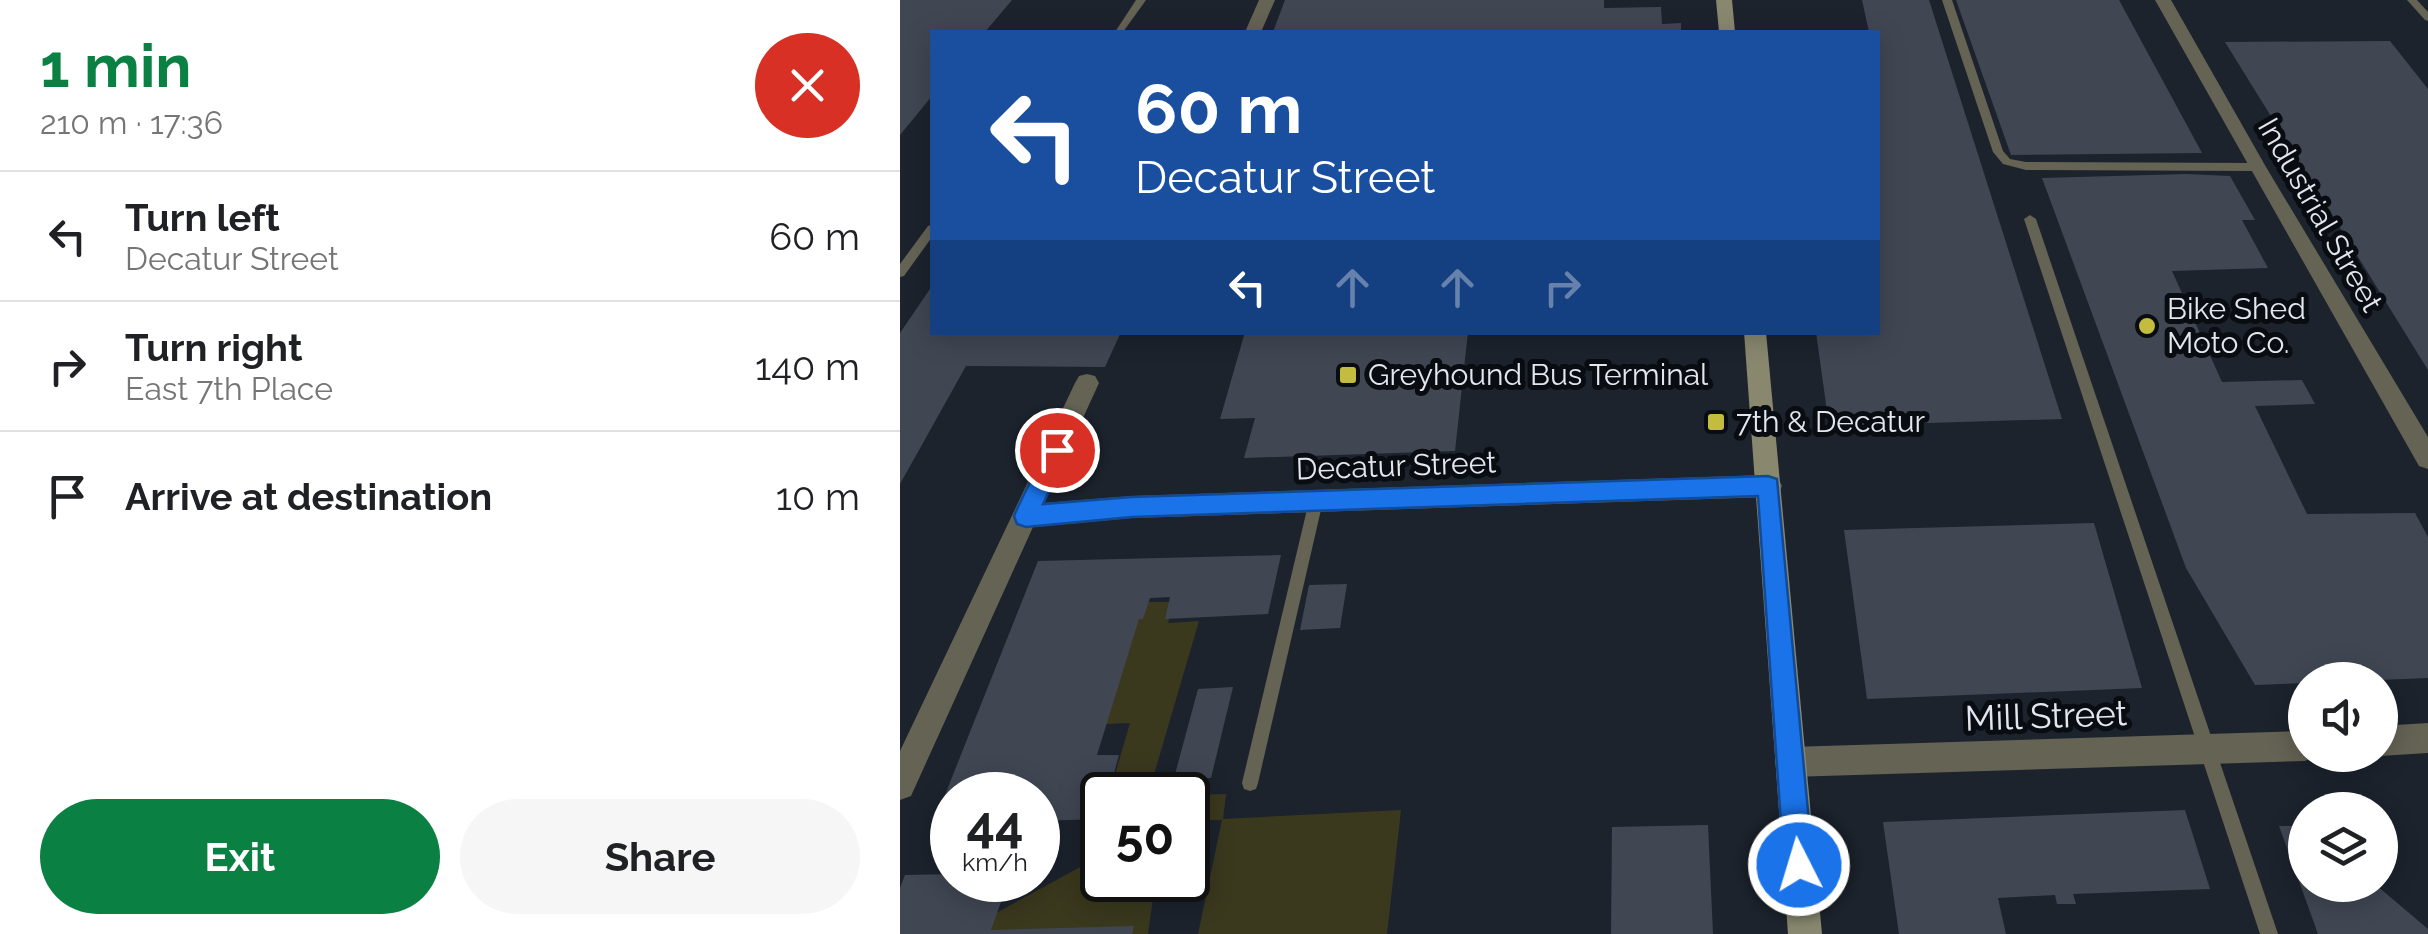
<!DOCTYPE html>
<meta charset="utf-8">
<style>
:root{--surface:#fff;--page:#f6f6f6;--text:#202124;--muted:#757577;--line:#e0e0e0;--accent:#0b8043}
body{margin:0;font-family:Raleway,sans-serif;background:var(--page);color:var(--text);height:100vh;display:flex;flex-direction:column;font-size:38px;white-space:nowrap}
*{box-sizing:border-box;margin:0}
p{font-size:32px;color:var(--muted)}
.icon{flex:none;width:55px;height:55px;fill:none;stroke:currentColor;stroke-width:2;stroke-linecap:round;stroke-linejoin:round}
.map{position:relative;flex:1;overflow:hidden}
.panel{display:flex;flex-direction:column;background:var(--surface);width:900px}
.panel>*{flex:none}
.banner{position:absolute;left:30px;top:30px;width:950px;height:305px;border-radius:0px;box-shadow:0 5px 25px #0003;background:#1a4fa0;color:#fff;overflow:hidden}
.fabs{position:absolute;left:1388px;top:662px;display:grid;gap:20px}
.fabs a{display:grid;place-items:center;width:110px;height:110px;border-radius:50%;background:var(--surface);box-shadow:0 5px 25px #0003;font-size:50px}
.speed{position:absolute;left:30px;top:772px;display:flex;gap:20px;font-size:50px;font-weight:700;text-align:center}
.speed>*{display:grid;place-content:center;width:130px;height:130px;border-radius:50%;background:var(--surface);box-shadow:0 5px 25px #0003;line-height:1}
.speed small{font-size:25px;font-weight:400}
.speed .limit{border:5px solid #111;border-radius:15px;background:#fff;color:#111}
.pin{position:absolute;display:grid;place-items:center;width:85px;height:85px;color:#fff;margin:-42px;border:5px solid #fff;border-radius:50%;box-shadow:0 2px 10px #0007}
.me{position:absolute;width:110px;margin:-55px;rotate:355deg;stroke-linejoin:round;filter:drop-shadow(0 0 8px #0008)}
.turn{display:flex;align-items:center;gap:35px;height:210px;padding:0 40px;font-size:45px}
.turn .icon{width:130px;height:130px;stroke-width:2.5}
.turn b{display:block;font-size:70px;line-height:85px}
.lanes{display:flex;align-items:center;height:95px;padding:0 40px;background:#0003;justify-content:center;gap:50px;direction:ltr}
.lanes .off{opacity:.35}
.round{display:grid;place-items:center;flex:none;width:105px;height:105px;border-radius:52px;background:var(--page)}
.summary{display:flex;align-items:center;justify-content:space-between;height:170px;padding:0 40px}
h1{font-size:60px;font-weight:700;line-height:75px;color:var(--accent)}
.button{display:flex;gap:20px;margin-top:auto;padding:20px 40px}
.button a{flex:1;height:115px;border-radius:60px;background:var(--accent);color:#fff;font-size:40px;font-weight:700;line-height:115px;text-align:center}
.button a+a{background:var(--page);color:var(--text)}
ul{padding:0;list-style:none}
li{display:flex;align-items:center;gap:30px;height:130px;padding:0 40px;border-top:2px solid var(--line)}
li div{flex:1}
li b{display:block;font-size:38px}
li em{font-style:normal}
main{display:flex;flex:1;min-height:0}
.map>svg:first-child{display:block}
</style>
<main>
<section class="panel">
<div class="summary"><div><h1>1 min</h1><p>210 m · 17:36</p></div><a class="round" style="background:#d93025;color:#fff"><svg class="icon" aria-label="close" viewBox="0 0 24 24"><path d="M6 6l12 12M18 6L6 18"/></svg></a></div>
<ul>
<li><svg class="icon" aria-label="left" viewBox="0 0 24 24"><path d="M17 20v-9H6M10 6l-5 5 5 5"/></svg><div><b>Turn left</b><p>Decatur Street</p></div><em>60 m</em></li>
<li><svg class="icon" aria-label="right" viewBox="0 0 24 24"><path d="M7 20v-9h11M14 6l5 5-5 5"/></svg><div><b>Turn right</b><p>East 7th Place</p></div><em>140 m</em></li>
<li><svg class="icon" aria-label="arrive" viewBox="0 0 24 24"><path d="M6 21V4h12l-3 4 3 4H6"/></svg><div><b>Arrive at destination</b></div><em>10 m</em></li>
</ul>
<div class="button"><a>Exit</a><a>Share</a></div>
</section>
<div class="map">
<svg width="1528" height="934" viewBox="0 0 1528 934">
<rect width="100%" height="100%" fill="#1c232d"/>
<g fill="#3a391e">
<polygon points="243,602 273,602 268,623 299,621 248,795 209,795 230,723 206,724"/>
<polygon points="326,794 323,819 501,810 487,934 298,934 322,820 288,820 287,795"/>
<polygon points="202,861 202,880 249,880 254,891 248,934 69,934 72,926 182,866"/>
</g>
<g fill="#404753">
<polygon points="0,0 112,0 85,32 32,32 32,96 0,135"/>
<polygon points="385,0 704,0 704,8 761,7 762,24 781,23 781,32 373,32"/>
<polygon points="962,0 1029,0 1162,419 929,426 916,332 978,332 978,32 969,32"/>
<polygon points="1056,0 1219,0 1302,153 1111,155"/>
<polygon points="1490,41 1528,89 1528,370 1325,42"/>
<polygon points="1286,174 1330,176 1355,220 1342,220 1368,268 1272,271 1322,382 1402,380 1415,404 1355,406 1407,514 1515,513 1528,537 1528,678 1355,685 1286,568 1142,178"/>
<polygon points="32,286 32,332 221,332 205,367 66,366 0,484 0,333"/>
<polygon points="345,332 568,332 555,451 344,458 355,418 320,419"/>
<polygon points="1194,523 1242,688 967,699 944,530"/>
<polygon points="381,555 368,614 265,619 270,597 250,598 243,619 239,619 197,755 219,755 208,795 202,795 201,819 138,821 138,795 52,795 52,824 33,825 138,561"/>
<polygon points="447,584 440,628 400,630 409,585"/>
<polygon points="333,687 311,778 274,778 298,689"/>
<polygon points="1285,810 1310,889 1173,894 1176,904 1157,904 1155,895 1098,898 1106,934 999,934 983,822"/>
<polygon points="808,825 813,934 711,934 712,827"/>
<polygon points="1379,826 1405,826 1405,885 1476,885 1528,929 1528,934 1418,934"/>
<polygon points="52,874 52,880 90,880 82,901 102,899 91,930 234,926 232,934 0,934 0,888 5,875"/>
</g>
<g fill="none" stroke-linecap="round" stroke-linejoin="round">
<g fill="#646354" fill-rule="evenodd">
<polygon points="236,0 246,0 223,32 215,32"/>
<polygon points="1042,0 1052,0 1103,151 1110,159 1126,162 1356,163 1361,167 1356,171 1126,170 1103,164 1093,152"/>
<polygon points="1507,0 1517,0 1528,12 1528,21 1525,20"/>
<polygon points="1130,215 1136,219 1378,934 1360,934 1124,219"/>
<polygon points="32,225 32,237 4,276 0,277 0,264 28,226"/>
<polygon points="416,495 421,497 423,501 358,783 356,789 350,791 344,789 342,783 409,501 411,497"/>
</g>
<g fill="#646354" fill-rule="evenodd">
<polygon points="359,0 375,0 361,32 345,32"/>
<polygon points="1255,0 1271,0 1366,167 1528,437 1528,469 1519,466"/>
<polygon points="187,374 195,376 199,383 144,503 232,496 869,475 878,478 882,486 878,494 869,497 232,518 133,527 11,796 0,800 0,751 175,383 179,376"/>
<polygon points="1528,723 1528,753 1480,756 1478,755 1480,726"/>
<polygon points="1405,731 1405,755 1416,755 1405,761 890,777 879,773 875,762 879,751 890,747"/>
</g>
<g fill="#89886f" fill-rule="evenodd">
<polygon points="816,0 832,0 835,32 819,32"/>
<polygon points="844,332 866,332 922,934 888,934"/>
</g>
</g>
<polygon fill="#1a73e8" stroke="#114b97" stroke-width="2.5" points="157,440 168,450 143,504 232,497 868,476 877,479 913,865 909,876 899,880 888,876 884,865 858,496 232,517 126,527 117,524 114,516 117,509 149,443"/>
<g fill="#c4bc3e" stroke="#090c11" stroke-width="4">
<circle cx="1247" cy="326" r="10"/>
<rect x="438" y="365" width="20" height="20" rx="5"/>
<rect x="806" y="412" width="20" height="20" rx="5"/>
</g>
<g text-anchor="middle" stroke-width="10" stroke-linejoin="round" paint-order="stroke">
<g font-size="30" fill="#e2e6ee" stroke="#090c11">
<text transform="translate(1420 215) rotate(60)" y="10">Industrial Street</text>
<text transform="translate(496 466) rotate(-2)" y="10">Decatur Street</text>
</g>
<g font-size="30" fill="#e2e6ee" stroke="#090c11" text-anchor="start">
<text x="1267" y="319">Bike Shed<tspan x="1267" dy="34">Moto Co.</tspan></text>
<text x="468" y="385">Greyhound Bus Terminal</text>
<text x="836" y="432">7th &amp; Decatur</text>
</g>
<g font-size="35" fill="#e2e6ee" stroke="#090c11">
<text transform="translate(1146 716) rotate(-2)" y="12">Mill Street</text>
</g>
</g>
</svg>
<div class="fabs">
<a><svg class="icon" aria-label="sound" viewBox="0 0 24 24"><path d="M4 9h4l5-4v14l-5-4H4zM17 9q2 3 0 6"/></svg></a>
<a><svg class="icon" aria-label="layers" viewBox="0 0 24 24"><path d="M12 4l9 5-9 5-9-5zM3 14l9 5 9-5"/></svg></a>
</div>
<div class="speed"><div>44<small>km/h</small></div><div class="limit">50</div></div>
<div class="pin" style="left:157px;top:450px;background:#d93025"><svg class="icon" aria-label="arrive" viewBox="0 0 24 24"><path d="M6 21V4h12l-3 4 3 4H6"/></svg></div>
<svg class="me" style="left:899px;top:865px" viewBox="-20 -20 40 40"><circle r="17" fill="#1a73e8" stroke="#fff" stroke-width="3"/><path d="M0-11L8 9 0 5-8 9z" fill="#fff"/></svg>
<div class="banner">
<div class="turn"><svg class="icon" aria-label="left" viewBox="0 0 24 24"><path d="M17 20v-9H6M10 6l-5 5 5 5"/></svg><div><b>60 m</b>Decatur Street</div></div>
<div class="lanes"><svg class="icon" aria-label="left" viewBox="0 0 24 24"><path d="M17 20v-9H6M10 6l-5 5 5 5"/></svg><svg class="icon off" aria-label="ahead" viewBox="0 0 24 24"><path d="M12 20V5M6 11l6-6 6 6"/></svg><svg class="icon off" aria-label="ahead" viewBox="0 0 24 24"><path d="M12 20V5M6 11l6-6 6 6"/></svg><svg class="icon off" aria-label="right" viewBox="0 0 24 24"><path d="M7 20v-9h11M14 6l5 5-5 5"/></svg></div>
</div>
</div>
</main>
